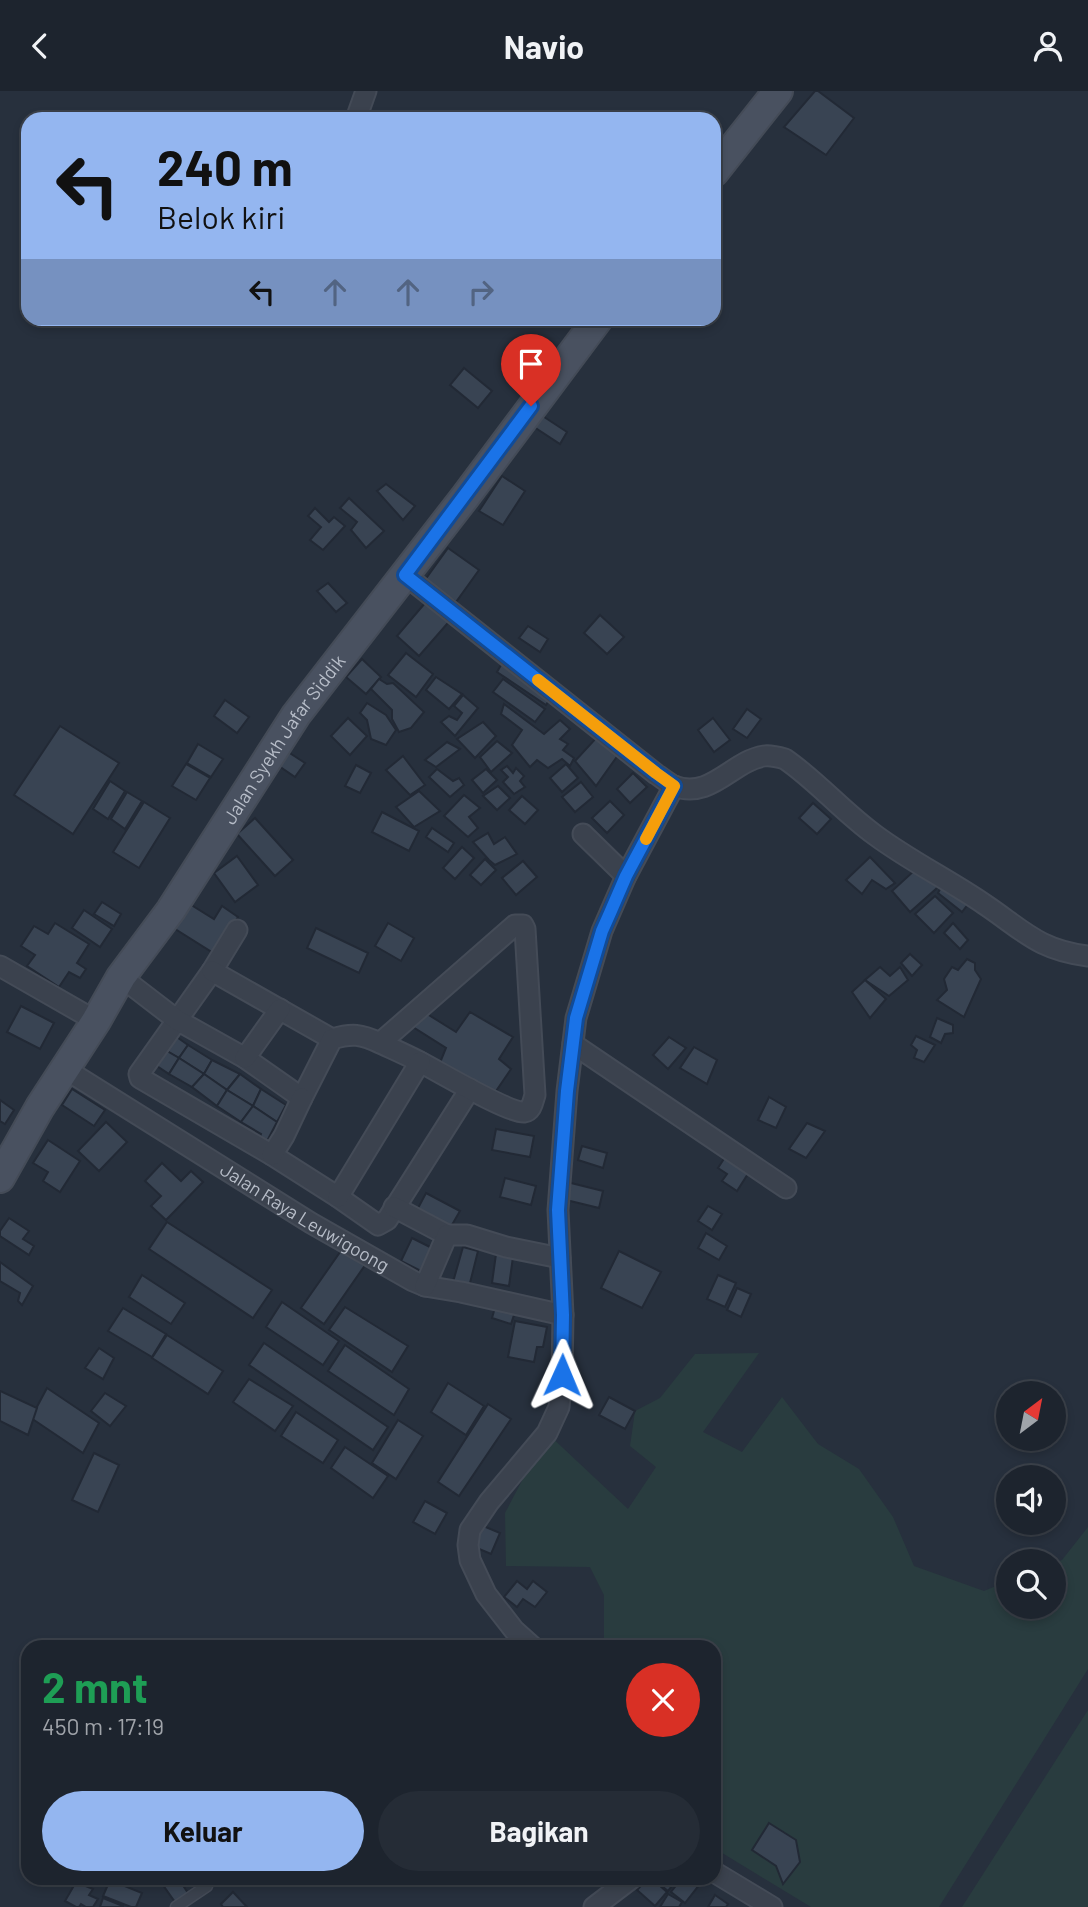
<!DOCTYPE html>
<html lang="id">
<meta charset="utf-8">
<style>
:root{--surface:#1d242e;--page:#252c36;--text:#f1f3f6;--muted:#a0a4aa;--line:#3b414a;--accent:#94b6f0}
body{margin:0;font-family:Barlow,sans-serif;background:var(--page);color:var(--text);height:100vh;display:flex;flex-direction:column;font-size:26px;white-space:nowrap}
*{box-sizing:border-box;margin:0}
p{font-size:23px;color:var(--muted)}
.icon{flex:none;width:38px;height:38px;fill:none;stroke:currentColor;stroke-width:2;stroke-linecap:round;stroke-linejoin:round}
.map{position:relative;flex:1;overflow:hidden}
.drawer{position:absolute;left:21px;top:1549px;width:700px;height:245px;display:flex;flex-direction:column;background:var(--surface);border-radius:21px;box-shadow:0 4px 10px #0003,0 0 0 2px var(--line)}
.drawer>*{flex:none}
.hud{position:absolute;left:21px;top:21px;width:700px;height:214px;border-radius:21px;box-shadow:0 4px 10px #0003,0 0 0 2px var(--line);background:#94b6f0;color:#111;overflow:hidden}
.needle{width:46px;rotate:32deg}
.fabs{position:absolute;left:996px;top:1290px;display:grid;gap:14px}
.fabs a{display:grid;place-items:center;width:70px;height:70px;border-radius:50%;background:var(--surface);box-shadow:0 4px 10px #0003,0 0 0 2px var(--line);font-size:35px}
.pin{position:absolute;display:grid;place-items:center;width:60px;height:60px;color:#fff;margin:-72px -30px;border-radius:50% 50% 50% 0;rotate:-45deg;box-shadow:0 0 7px #0007}
.pin .icon{rotate:45deg}
.me{position:absolute;width:77px;margin:-38px;rotate:1deg;stroke-linejoin:round;filter:drop-shadow(0 0 5px #0008)}
.turn{display:flex;align-items:center;gap:24px;height:147px;padding:0 21px;font-size:32px}
.turn .icon{width:91px;height:91px;stroke-width:2.5}
.turn b{display:block;font-size:49px;line-height:60px}
.lanes{display:flex;align-items:center;height:66px;padding:0 21px;background:#0003;justify-content:center;gap:35px;direction:ltr}
.lanes .off{opacity:.35}
.round{display:grid;place-items:center;flex:none;width:74px;height:74px;border-radius:37px;background:var(--page)}
.summary{display:flex;align-items:center;justify-content:space-between;height:119px;padding:0 21px}
h1{font-size:42px;font-weight:700;line-height:52px;color:#1e9e55}
.primary-button{display:flex;gap:14px;margin-top:auto;padding:14px 21px}
.primary-button a{flex:1;height:80px;border-radius:42px;background:var(--accent);color:#111;font-size:28px;font-weight:700;line-height:80px;text-align:center}
.primary-button a+a{background:var(--page);color:var(--text)}
header{display:flex;justify-content:space-between;align-items:center;height:91px;padding:0 21px;background:var(--surface);font-size:32px;font-weight:700}
.map>svg:first-child{display:block}
</style>
<header><svg class="icon" aria-label="back" viewBox="0 0 24 24"><path d="M15 5l-7 7 7 7"/></svg>Navio<svg class="icon" aria-label="person" viewBox="0 0 24 24"><circle cx="12" cy="8" r="4"/><path d="M4 21q1-7 8-7t8 7"/></svg></header>
<div class="map">
<svg width="1088" height="1816" viewBox="0 0 1088 1816">
<rect width="100%" height="100%" fill="#27303d"/>
<g fill="#293c3f">
<polygon points="759,1262 703,1341 742,1361 782,1306 818,1353 859,1378 893,1426 914,1475 984,1500 1008,1490 1008,1516 1054,1516 1054,1472 1062,1469 1088,1436 1088,1578 939,1816 811,1816 714,1757 714,1556 604,1556 604,1504 590,1476 506,1475 505,1422 547,1342 628,1418 656,1376 630,1355 635,1320 660,1307 695,1263"/>
<polygon points="1088,1619 1088,1816 962,1816"/>
</g>
<g fill="#394453" stroke="#222935" stroke-width="2">
<polygon points="815,0 818,0 854,27 826,64 784,36"/>
<polygon points="464,277 492,300 478,317 450,294"/>
<polygon points="535,320 567,341 560,353 528,332"/>
<polygon points="502,385 525,400 503,434 479,420"/>
<polygon points="386,393 415,415 403,429 377,400"/>
<polygon points="349,407 384,440 366,457 351,439 357,431 340,417"/>
<polygon points="315,417 329,431 334,426 345,435 323,459 310,449 321,436 308,425"/>
<polygon points="448,457 479,479 456,511 425,489"/>
<polygon points="328,492 347,512 336,521 317,500"/>
<polygon points="431,505 454,525 419,565 397,545"/>
<polygon points="600,524 624,546 607,563 584,542"/>
<polygon points="528,535 548,548 540,561 519,547"/>
<polygon points="406,562 433,583 416,606 388,584"/>
<polygon points="505,567 513,573 509,579 535,598 553,603 546,614 497,581"/>
<polygon points="362,568 381,586 366,603 346,586"/>
<polygon points="436,586 462,603 449,618 426,599"/>
<polygon points="379,588 387,593 393,592 424,621 411,637 399,641 392,628 392,619 371,598"/>
<polygon points="503,588 545,618 535,631 493,601"/>
<polygon points="463,604 478,617 455,645 441,631 449,625 457,629 462,622 454,615"/>
<polygon points="225,609 249,626 237,642 214,625"/>
<polygon points="367,612 386,624 396,639 386,654 371,648 367,629 360,622"/>
<polygon points="504,613 544,643 560,629 570,638 560,648 568,653 563,659 574,667 570,675 562,668 548,677 537,669 530,676 512,654 522,639 501,623"/>
<polygon points="747,618 761,628 747,647 733,638"/>
<polygon points="348,627 367,645 350,664 331,645"/>
<polygon points="713,627 730,649 714,661 698,639"/>
<polygon points="483,631 496,645 475,667 457,648"/>
<polygon points="60,635 119,672 73,743 14,704"/>
<polygon points="598,645 621,660 596,695 575,670"/>
<polygon points="497,650 512,662 491,681 480,666"/>
<polygon points="447,651 460,658 436,676 425,669"/>
<polygon points="198,653 223,668 211,686 187,672"/>
<polygon points="285,659 305,672 295,686 276,673"/>
<polygon points="403,665 425,694 410,704 386,679"/>
<polygon points="186,673 210,687 196,709 172,695"/>
<polygon points="566,673 578,687 562,701 550,687"/>
<polygon points="356,674 371,682 360,702 345,695"/>
<polygon points="507,675 513,682 516,677 524,685 520,690 525,696 514,703 503,691 508,686 501,679"/>
<polygon points="437,678 453,690 459,687 464,694 450,706 429,686"/>
<polygon points="486,678 497,689 483,702 472,689"/>
<polygon points="633,682 647,696 630,712 617,698"/>
<polygon points="110,690 125,700 108,728 93,718"/>
<polygon points="581,691 593,706 575,721 562,706"/>
<polygon points="498,695 510,707 497,719 483,705"/>
<polygon points="419,700 440,720 414,736 396,716"/>
<polygon points="127,701 142,710 125,738 111,728"/>
<polygon points="464,704 480,717 469,726 478,737 468,746 444,725"/>
<polygon points="522,705 538,719 525,733 509,719"/>
<polygon points="610,710 624,724 607,742 592,727"/>
<polygon points="144,711 170,727 139,777 113,761"/>
<polygon points="813,712 831,728 817,743 799,727"/>
<polygon points="382,721 419,740 409,760 372,741"/>
<polygon points="255,727 293,769 275,785 237,743"/>
<polygon points="432,737 454,752 448,761 426,746"/>
<polygon points="488,742 494,753 505,746 517,763 495,774 489,769 473,751"/>
<polygon points="462,756 474,767 455,788 443,777"/>
<polygon points="237,765 258,794 235,811 214,782"/>
<polygon points="870,766 895,792 886,798 872,789 862,803 846,789"/>
<polygon points="485,768 496,779 481,794 470,784"/>
<polygon points="523,770 537,786 516,804 502,787"/>
<polygon points="916,778 935,782 937,797 910,821 892,800"/>
<polygon points="945,788 972,808 962,821 938,802"/>
<polygon points="935,805 953,822 934,842 915,823"/>
<polygon points="102,811 121,823 114,835 94,823"/>
<polygon points="188,812 214,828 222,815 238,826 215,863 172,836"/>
<polygon points="84,819 112,838 100,856 72,837"/>
<polygon points="55,832 89,853 77,872 86,878 80,887 69,881 59,896 27,875 35,864 21,855 34,835 48,843"/>
<polygon points="388,832 414,847 401,870 375,855"/>
<polygon points="953,832 968,849 960,858 944,842"/>
<polygon points="316,837 368,862 359,882 307,857"/>
<polygon points="910,863 922,874 912,885 901,872"/>
<polygon points="967,868 975,872 975,879 981,888 964,926 937,909 947,899 944,888 952,876 958,879"/>
<polygon points="880,876 890,885 900,876 908,889 889,905 865,889"/>
<polygon points="865,889 886,908 870,927 852,901"/>
<polygon points="21,915 54,932 40,958 7,941"/>
<polygon points="424,921 456,941 470,921 513,946 499,968 511,978 492,1006 439,974 446,957 413,936"/>
<polygon points="937,927 953,934 953,942 945,943 941,952 930,946"/>
<polygon points="171,942 188,954 179,967 160,956"/>
<polygon points="916,945 935,954 924,971 914,967 917,959 911,954"/>
<polygon points="669,946 686,957 668,978 653,964"/>
<polygon points="188,954 212,969 204,983 179,967"/>
<polygon points="160,956 179,967 169,983 151,971"/>
<polygon points="694,956 717,969 707,993 680,977"/>
<polygon points="179,967 204,983 192,996 169,983"/>
<polygon points="212,969 240,983 227,999 204,983"/>
<polygon points="204,983 227,999 217,1015 192,996"/>
<polygon points="240,983 261,998 253,1015 227,999"/>
<polygon points="72,998 105,1019 94,1035 62,1014"/>
<polygon points="261,998 286,1014 277,1031 253,1015"/>
<polygon points="227,999 253,1015 241,1031 217,1015"/>
<polygon points="769,1006 786,1016 776,1037 758,1029"/>
<polygon points="0,1009 14,1019 5,1033 0,1030"/>
<polygon points="253,1015 277,1031 265,1054 259,1050 261,1043 241,1031"/>
<polygon points="106,1031 127,1051 99,1080 78,1060"/>
<polygon points="807,1032 825,1040 806,1067 789,1058"/>
<polygon points="496,1038 534,1045 530,1066 492,1059"/>
<polygon points="48,1049 80,1070 60,1101 43,1090 48,1081 33,1072"/>
<polygon points="582,1055 607,1062 603,1077 578,1069"/>
<polygon points="727,1063 751,1078 737,1100 722,1090 727,1083 718,1077"/>
<polygon points="162,1072 181,1090 191,1080 203,1091 166,1129 151,1115 161,1105 145,1090"/>
<polygon points="505,1087 536,1095 531,1114 500,1106"/>
<polygon points="567,1091 603,1100 599,1117 562,1108"/>
<polygon points="426,1102 460,1120 449,1139 416,1121"/>
<polygon points="708,1115 722,1123 712,1139 698,1130"/>
<polygon points="9,1127 29,1140 23,1148 34,1155 29,1164 0,1145 0,1140"/>
<polygon points="167,1131 272,1199 253,1227 149,1158"/>
<polygon points="706,1142 727,1155 719,1169 698,1157"/>
<polygon points="412,1147 436,1159 425,1182 401,1170"/>
<polygon points="345,1154 368,1170 324,1233 301,1217"/>
<polygon points="463,1156 478,1160 469,1196 453,1191"/>
<polygon points="619,1160 661,1181 642,1217 601,1197"/>
<polygon points="496,1163 513,1166 509,1195 492,1192"/>
<polygon points="0,1171 33,1195 22,1214 18,1210 20,1202 0,1190"/>
<polygon points="142,1184 185,1212 171,1233 129,1206"/>
<polygon points="718,1184 736,1192 725,1216 707,1208"/>
<polygon points="737,1197 751,1203 741,1226 727,1219"/>
<polygon points="282,1211 339,1250 323,1274 266,1236"/>
<polygon points="496,1213 516,1218 511,1233 492,1227"/>
<polygon points="345,1216 408,1255 392,1281 329,1239"/>
<polygon points="123,1217 166,1243 152,1266 108,1240"/>
<polygon points="515,1230 547,1236 543,1256 537,1256 534,1271 508,1266"/>
<polygon points="167,1244 223,1280 208,1303 152,1267"/>
<polygon points="264,1252 388,1336 373,1359 249,1274"/>
<polygon points="345,1254 409,1298 394,1324 328,1280"/>
<polygon points="99,1257 114,1267 103,1288 85,1277"/>
<polygon points="249,1288 293,1315 275,1340 233,1311"/>
<polygon points="448,1292 484,1315 466,1344 431,1321"/>
<polygon points="47,1297 99,1332 83,1362 31,1327"/>
<polygon points="0,1300 37,1317 28,1344 0,1330"/>
<polygon points="105,1302 126,1315 110,1335 91,1320"/>
<polygon points="609,1306 635,1320 625,1338 599,1324"/>
<polygon points="488,1313 511,1328 459,1405 438,1391"/>
<polygon points="296,1321 338,1349 323,1372 281,1345"/>
<polygon points="398,1329 423,1345 396,1388 372,1372"/>
<polygon points="345,1356 388,1385 373,1407 331,1377"/>
<polygon points="94,1362 119,1374 98,1421 72,1409"/>
<polygon points="425,1410 447,1422 435,1443 413,1431"/>
<polygon points="481,1434 500,1442 491,1463 472,1455"/>
<polygon points="517,1490 527,1498 533,1490 547,1501 535,1516 523,1508 517,1516 504,1506"/>
<polygon points="769,1732 796,1749 800,1771 783,1793 776,1775 752,1759"/>
<polygon points="158,1787 178,1787 188,1802 175,1811"/>
<polygon points="648,1787 651,1787 667,1801 655,1815 637,1799"/>
<polygon points="662,1787 674,1787 677,1789 668,1800 658,1792"/>
<polygon points="682,1787 701,1787 703,1789 685,1812 671,1801"/>
<polygon points="110,1789 142,1802 136,1816 131,1816 103,1805"/>
<polygon points="76,1791 93,1798 89,1804 98,1808 93,1816 86,1816 81,1813 79,1816 76,1816 65,1810"/>
<polygon points="233,1801 247,1816 223,1816 221,1813"/>
<polygon points="668,1803 682,1811 679,1816 660,1816"/>
<polygon points="715,1804 728,1813 726,1816 708,1816"/>
<polygon points="103,1807 123,1815 123,1816 100,1816"/>
</g>
<g fill="none" stroke-linecap="round" stroke-linejoin="round">
<defs>
<polyline id="service" points="176,1816 207,1795"/>
<g id="minor">
<polyline points="356,28 366,0"/>
<path d="M405,484L656,683C661,686 668,692 674,695C711,709 732,670 764,665C771,664 778,666 785,668C817,690 843,721 875,744C910,770 949,789 984,813C1023,839 1038,859 1088,865"/>
<polyline points="583,743 626,785"/>
<polyline points="237,839 212,880 139,983 140,987 272,1064 338,1106 378,1134 387,1129 470,998"/>
<polyline points="0,875 96,930"/>
<polyline points="212,880 332,948"/>
<path d="M121,886L177,929L245,967L302,1007L332,948C352,942 361,943 380,952C393,958 407,964 420,971C438,980 508,1022 524,1021C532,1020 533,1010 535,1004L525,838L523,834H515L380,952"/>
<polyline points="573,953 786,1097"/>
<polyline points="245,967 280,918"/>
<path id="s1" d="M65,978L311,1132L413,1190L425,1195L461,1201L563,1224"/>
<polyline points="272,1064 284,1045 302,1007"/>
<polyline points="338,1106 420,971"/>
<polyline points="394,1116 447,1144"/>
<polyline points="425,1195 447,1144 467,1144 506,1156 560,1167"/>
<polyline points="533,1556 514,1539 486,1503 470,1469 468,1454 470,1439 489,1411 547,1342 559,1316 562,1284 563,1224 558,1119 567,1000 576,927 602,840 626,785 674,695"/>
<polyline points="714,1781 772,1816"/>
<polyline points="594,1816 632,1787"/>
</g>
<g id="secondary">
<polyline points="714,81 778,0"/>
<path id="s2" d="M0,1087L40,1016L96,930L121,886L171,819L296,624L465,406L598,228"/>
</g>
</defs>
<use href="#service" stroke="#444b57" stroke-width="13"/>
<use href="#minor" stroke="#444b57" stroke-width="23"/>
<use href="#secondary" stroke="#444b57" stroke-width="32"/>
<use href="#service" stroke="#3b424e" stroke-width="10"/>
<use href="#minor" stroke="#3b424e" stroke-width="19"/>
<use href="#secondary" stroke="#495160" stroke-width="28"/>
</g>
<g fill="none" stroke-linecap="round" stroke-linejoin="round">
<defs>
<polyline id="route" points="531,315 405,484 656,682 674,695 626,785 610,822 602,840 576,927 567,1000 558,1119 563,1224 562,1284"/>
</defs>
<use href="#route" stroke="#114b97" stroke-width="18"/>
<use href="#route" stroke="#1a73e8" stroke-width="12"/>
<polyline stroke="#f59e0b" stroke-width="12" points="538,589 656,682 674,695 646,748"/>
</g>
<g text-anchor="middle" stroke-width="7" stroke-linejoin="round" paint-order="stroke">
<g font-size="19" fill="#b7bdc8" stroke="#202733">
<text dy="7" stroke="none"><textPath href="#s2" startOffset="523">Jalan Syekh Jafar Siddik</textPath></text>
<text dy="7" stroke="none"><textPath href="#s1" startOffset="282">Jalan Raya Leuwigoong</textPath></text>
</g>
</g>
</svg>
<div class="fabs">
<a><svg class="needle" viewBox="-14 -14 28 28"><path d="M0-13l5 13h-10z" fill="#e53935"/><path d="M0 13l5-13h-10z" fill="#a0a4aa"/></svg></a>
<a><svg class="icon" aria-label="sound" viewBox="0 0 24 24"><path d="M4 9h4l5-4v14l-5-4H4zM17 9q2 3 0 6"/></svg></a>
<a><svg class="icon" aria-label="search" viewBox="0 0 24 24"><circle cx="10" cy="10" r="6"/><path d="M15 15l6 6"/></svg></a>
</div>
<div class="pin" style="left:531px;top:315px;background:#d93025"><svg class="icon" aria-label="arrive" viewBox="0 0 24 24"><path d="M6 21V4h12l-3 4 3 4H6"/></svg></div>
<svg class="me" style="left:562px;top:1284px" viewBox="-20 -20 40 40"><path d="M0-17L14 15 0 8-14 15z" fill="#1a73e8" stroke="#fff" stroke-width="4"/></svg>
<div class="hud">
<div class="turn"><svg class="icon" aria-label="left" viewBox="0 0 24 24"><path d="M17 20v-9H6M10 6l-5 5 5 5"/></svg><div><b>240 m</b>Belok kiri</div></div>
<div class="lanes"><svg class="icon" aria-label="left" viewBox="0 0 24 24"><path d="M17 20v-9H6M10 6l-5 5 5 5"/></svg><svg class="icon off" aria-label="ahead" viewBox="0 0 24 24"><path d="M12 20V5M6 11l6-6 6 6"/></svg><svg class="icon off" aria-label="ahead" viewBox="0 0 24 24"><path d="M12 20V5M6 11l6-6 6 6"/></svg><svg class="icon off" aria-label="right" viewBox="0 0 24 24"><path d="M7 20v-9h11M14 6l5 5-5 5"/></svg></div>
</div>
<section class="drawer">
<div class="summary"><div><h1>2 mnt</h1><p>450 m · 17:19</p></div><a class="round" style="background:#d93025;color:#fff"><svg class="icon" aria-label="close" viewBox="0 0 24 24"><path d="M6 6l12 12M18 6L6 18"/></svg></a></div>
<div class="primary-button"><a>Keluar</a><a>Bagikan</a></div>
</section>
</div>
